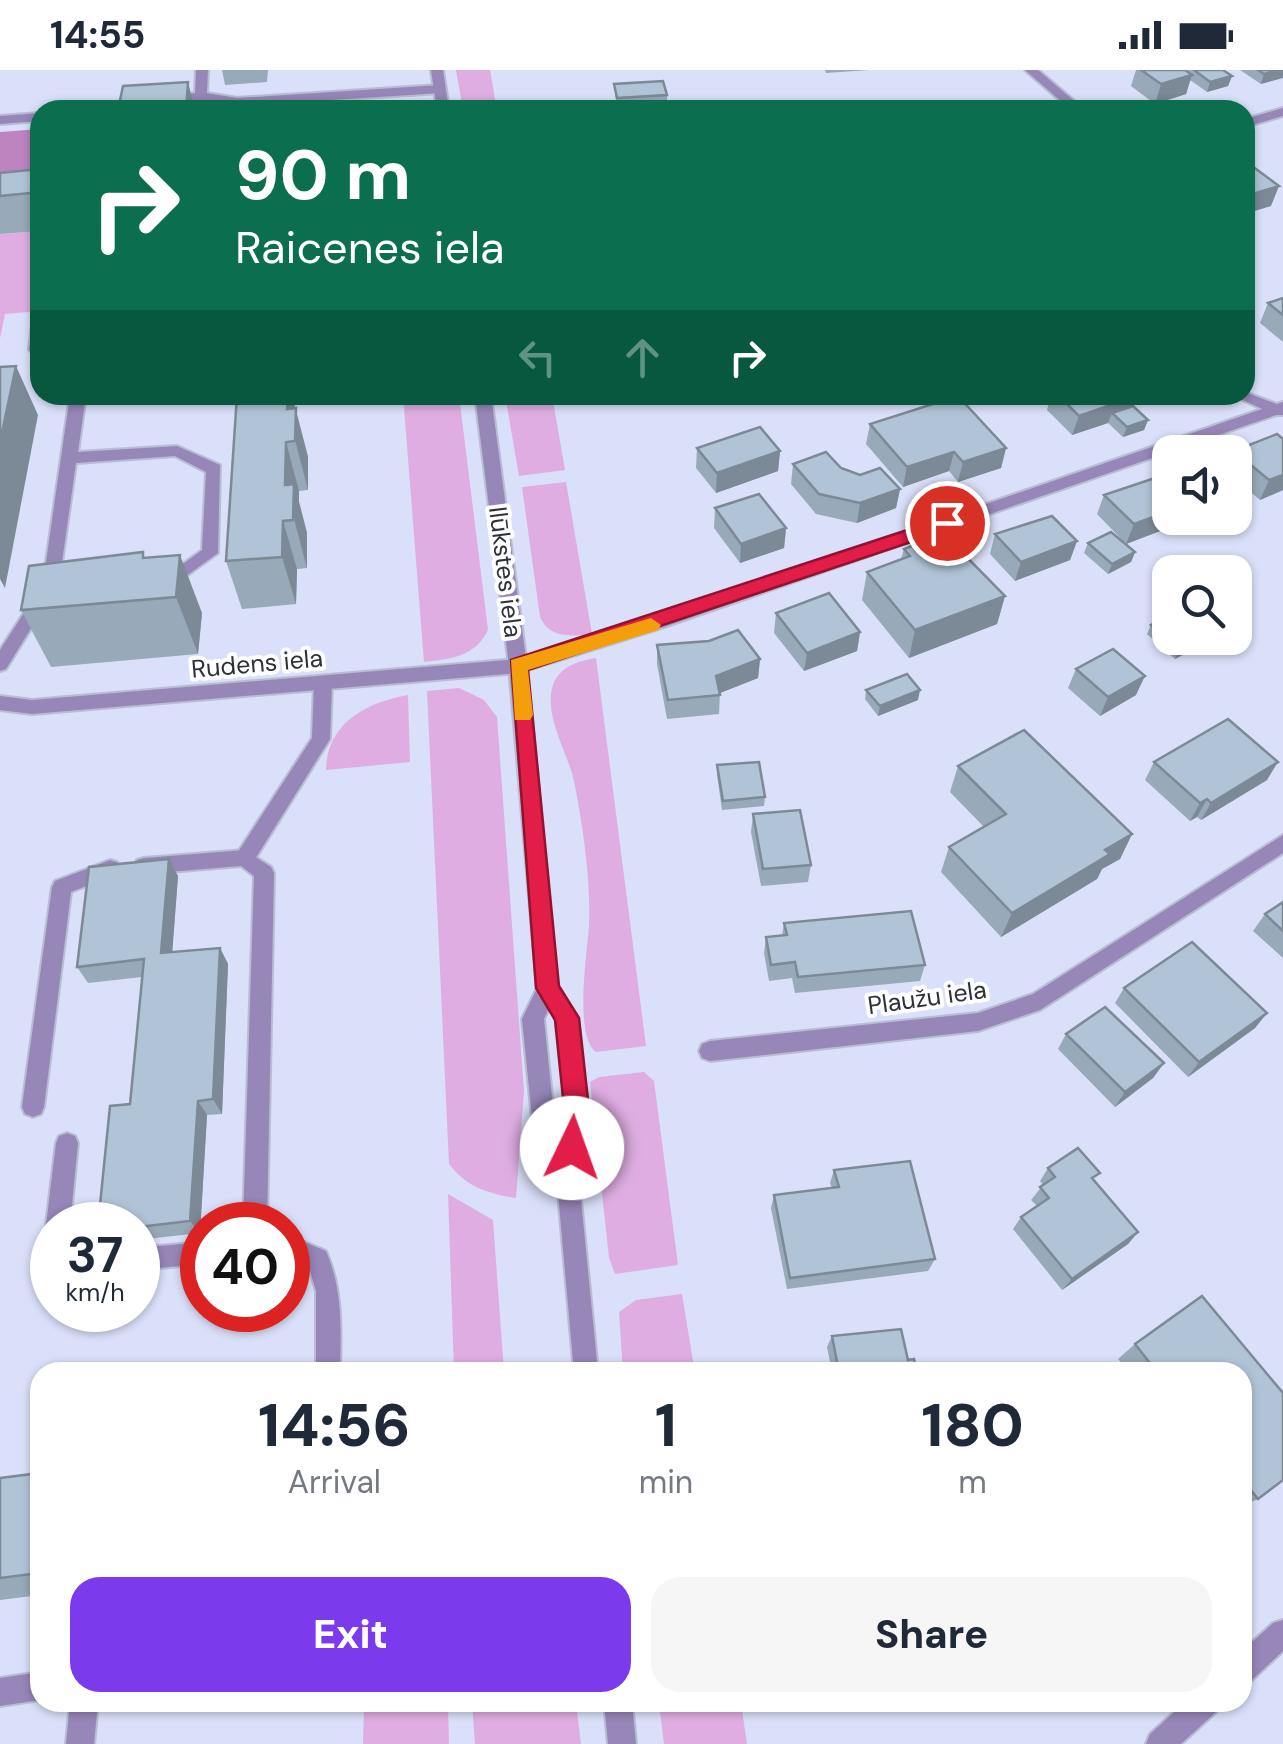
<!DOCTYPE html>
<meta charset="utf-8">
<style>
:root{--surface:#fff;--page:#f6f6f7;--text:#1f2937;--muted:#747a83;--accent:#7c3aed}
body{margin:0;font-family:"DM Sans",sans-serif;background:var(--page);color:var(--text);height:100vh;display:flex;flex-direction:column;font-size:38px;white-space:nowrap}
*{box-sizing:border-box;margin:0}
p{font-size:32px;color:var(--muted)}
.icon{flex:none;width:55px;height:55px;fill:none;stroke:currentColor;stroke-width:2;stroke-linecap:round;stroke-linejoin:round}
.map{position:relative;flex:1;overflow:hidden}
.panel{position:absolute;left:30px;top:1292px;width:1222px;height:350px;display:flex;flex-direction:column;background:var(--surface);border-radius:30px;box-shadow:0 2px 8px #0004}
.panel>*{flex:none}
.guide{position:absolute;left:30px;top:30px;width:1225px;height:305px;border-radius:30px;box-shadow:0 2px 8px #0004;background:#0b6e4f;color:#fff;overflow:hidden}
.controls{position:absolute;left:1152px;top:365px;display:grid;gap:20px}
.controls a{display:grid;place-items:center;width:100px;height:100px;border-radius:20px;background:var(--surface);box-shadow:0 2px 8px #0004;font-size:50px}
.speed{position:absolute;left:30px;top:1132px;display:flex;gap:20px;font-size:50px;font-weight:700;text-align:center}
.speed>*{display:grid;place-content:center;width:130px;height:130px;border-radius:50%;background:var(--surface);box-shadow:0 2px 8px #0004;line-height:1}
.speed small{font-size:25px;font-weight:400}
.speed .limit{border:15px solid #d22;background:#fff;color:#111}
.pin{position:absolute;display:grid;place-items:center;width:85px;height:85px;color:#fff;margin:-42px;border:5px solid #fff;border-radius:50%;box-shadow:0 2px 10px #0007}
.me{position:absolute;width:110px;margin:-55px;rotate:3deg;stroke-linejoin:round;filter:drop-shadow(0 0 8px #0008)}
.turn{display:flex;align-items:center;gap:35px;height:210px;padding:0 40px;font-size:45px}
.turn .icon{width:130px;height:130px;stroke-width:2.5}
.turn b{display:block;font-size:70px;line-height:85px}
.lanes{display:flex;align-items:center;height:95px;padding:0 40px;background:#0003;justify-content:center;gap:50px;direction:ltr}
.lanes .off{opacity:.35}
.eta{display:flex;justify-content:space-evenly;align-items:center;height:170px;text-align:center}
.eta b{font-size:60px;font-weight:800;line-height:70px}
.action{display:flex;gap:20px;margin-top:auto;padding:20px 40px}
.action a{flex:1;height:115px;border-radius:30px;background:var(--accent);color:#fff;font-size:40px;font-weight:800;line-height:115px;text-align:center}
.action a+a{background:var(--page);color:var(--text)}
.status{display:flex;justify-content:space-between;align-items:center;height:70px;padding:0 50px;background:var(--surface);direction:ltr}
.status svg{height:28px;fill:currentColor}
.map>svg:first-child{display:block}
</style>
<div class="status"><b>14:55</b><svg viewBox="0 0 49 12"><path d="M0 12V9h3v3zM5 12V6h3v6zM10 12V3h3v9zM15 12V0h3v12zM26 1h20v11H26zM47 4h2v5h-2z"/></svg></div>
<div class="map">
<svg width="1283" height="1674" viewBox="0 0 1283 1674">
<rect width="100%" height="100%" fill="#dae0f9"/>
<g fill="#dfade2">
<polygon points="456,0 490,0 497,40 463,40"/>
<polygon points="40,161 40,241 5,244 0,268 0,164"/>
<path d="M403,325H459L488,560C475,587 450,589 424,592Z"/>
<polygon points="505,325 552,325 565,400 519,406"/>
<path d="M566,412L592,564C572,566 550,569 540,547L522,417Z"/>
<path d="M596,588L646,976L596,982C574,967 587,883 589,856C591,811 583,756 574,711C568,683 543,645 553,615C560,596 579,591 596,588Z"/>
<path d="M459,618L484,630L497,647L524,1021L516,1128C489,1124 466,1117 449,1094L427,621Z"/>
<path d="M408,625L410,692L326,700C326,653 368,632 408,625Z"/>
<polygon points="644,1002 654,1011 678,1195 615,1204 609,1188 590,1012 599,1007"/>
<polygon points="448,1124 493,1150 504,1302 454,1302"/>
<polygon points="682,1224 694,1297 623,1302 619,1242 636,1230"/>
<polygon points="364,1633 448,1633 449,1674 363,1674"/>
<polygon points="472,1633 576,1633 581,1674 475,1674"/>
<polygon points="659,1633 741,1633 747,1674 664,1674"/>
</g>
<polygon fill="#bd84c0" points="40,59 40,116 0,119 0,62"/>
<g fill="none" stroke-linecap="round" stroke-linejoin="round">
<defs>
<polygon id="service" points="323,606 332,613 330,669 252,794 238,794 235,788 238,782 312,668 314,613"/>
<g id="minor">
<polygon points="196,0 208,0 207,23 237,28 440,15 446,19 440,23 237,36 201,30 130,40 98,40 104,36 195,23"/>
<polygon points="1025,0 1038,0 1085,40 1071,40"/>
<polygon points="1283,38 1283,46 1245,57 1245,49"/>
<polygon points="40,43 40,51 0,54 0,46"/>
<polygon points="40,243 40,288 29,280 33,247"/>
<polygon points="1245,322 1277,334 1283,332 1283,345 1276,345 658,559 518,603 32,644 0,640 0,626 32,630 518,589 646,551 1262,339 1232,325 1245,325"/>
<polygon points="70,325 86,325 78,382 177,376 220,395 218,483 171,517 159,517 157,513 202,480 206,402 175,386 76,393 59,513 6,599 0,601 0,580 43,513"/>
<polygon points="1283,765 1283,783 1040,940 978,961 710,991 702,988 699,981 702,974 710,971 978,943 1033,924"/>
<polygon points="245,780 271,797 274,803 267,1155 243,1155 254,806 241,796 144,804 137,802 134,796 137,790 144,788"/>
<polygon points="110,790 117,792 120,798 117,804 71,822 44,1037 41,1044 33,1047 25,1044 22,1037 52,817 55,811"/>
<polygon points="67,1063 75,1066 78,1073 70,1155 52,1155 52,1164 46,1155 56,1073 59,1066"/>
<path d="M288,1165L326,1181C343,1220 341,1260 340,1302H316V1221L309,1197L288,1187Z"/>
<polygon points="202,1172 202,1194 138,1200 138,1178"/>
<polygon points="1283,1550 1283,1581 1252,1610 1242,1613 1242,1581 1273,1553"/>
<polygon points="40,1602 40,1630 0,1636 0,1608"/>
<polygon points="70,1632 98,1632 94,1674 66,1674"/>
<polygon points="1185,1632 1220,1632 1216,1642 1181,1674 1146,1674 1150,1664"/>
</g>
<g id="tertiary">
<polygon points="431,0 443,0 449,40 437,40"/>
<path d="M475,325H491L527,596L557,916L578,948L589,1057L578,1099L598,1302H574L556,1101L533,1058L522,949L537,918L509,596ZM549,938L557,950L567,1057L563,1071L555,1056L544,949Z"/>
<polygon points="604,1632 632,1632 636,1674 608,1674"/>
</g>
</defs>
<use href="#service" stroke="#b8bdd3" stroke-width="4"/>
<use href="#minor" stroke="#b8bdd3" stroke-width="4"/>
<use href="#tertiary" stroke="#b8bdd3" stroke-width="4"/>
<use href="#service" fill="#9786b8" fill-rule="evenodd"/>
<use href="#minor" fill="#9786b8" fill-rule="evenodd"/>
<use href="#tertiary" fill="#9786b8" fill-rule="evenodd"/>
</g>
<g fill="#98a9b9">
<polygon points="222,0 268,0 267,12 225,15"/>
<polygon points="825,0 869,0 826,3"/>
<polygon points="1136,0 1223,0 1232,6 1228,16 1207,22 1190,10 1186,24 1155,34 1131,16"/>
<polygon points="1240,0 1283,0 1261,14"/>
<polygon points="614,14 667,25 667,35 617,38"/>
<polygon points="40,99 40,161 0,164 0,103"/>
<polygon points="1283,228 1283,272 1260,253 1268,233"/>
<polygon points="292,325 308,387 308,420 299,421 299,432 307,463 307,498 297,499 296,534 242,539 226,491"/>
<polygon points="1051,325 1135,325 1133,336 1148,350 1144,360 1123,367 1108,353 1072,365 1047,340"/>
<polygon points="870,354 1006,378 1001,398 958,412 949,401 903,417 866,374"/>
<polygon points="1283,369 1283,420 1260,430 1235,409 1235,382 1234,382 1234,381"/>
<polygon points="697,378 780,381 778,401 716,423 696,398"/>
<polygon points="793,394 841,398 900,419 896,438 857,453 816,444 791,414"/>
<polygon points="1104,425 1172,448 1168,458 1126,474 1097,444"/>
<polygon points="715,438 786,458 784,478 740,493 714,458"/>
<polygon points="995,464 1077,471 1070,490 1015,511 990,484"/>
<polygon points="1088,473 1135,482 1131,492 1108,504 1084,483"/>
<polygon points="904,479 1005,526 997,554 909,588 862,530 867,502 901,489"/>
<polygon points="145,488 202,543 198,584 51,597 21,540"/>
<polygon points="776,543 860,562 857,581 804,601 774,563"/>
<polygon points="1151,555 1170,568 1209,568 1207,572 1175,589 1147,564"/>
<polygon points="657,575 760,589 758,608 720,623 719,644 667,649 657,594"/>
<polygon points="1076,599 1136,625 1100,646 1068,618"/>
<polygon points="866,620 918,630 878,646 865,629"/>
<polygon points="1154,692 1267,710 1201,750 1197,747 1190,751 1145,710"/>
<polygon points="717,695 765,727 764,736 722,740 717,705"/>
<polygon points="958,696 1132,764 1120,789 1102,799 1097,809 1001,867 941,802 949,777 984,757 950,722"/>
<polygon points="753,744 811,795 808,812 761,816 751,762"/>
<polygon points="178,806 172,882 220,878 228,894 222,1044 207,1045 200,1163 138,1170 130,1034 142,907 88,913 77,897"/>
<polygon points="1283,832 1283,888 1253,861 1265,844"/>
<polygon points="784,853 925,895 920,911 795,923 792,908 769,911 764,883 766,867 782,866"/>
<polygon points="1124,918 1267,943 1255,958 1188,1007 1115,933"/>
<polygon points="1066,964 1164,993 1153,1008 1115,1037 1058,979"/>
<polygon points="1048,1098 1094,1110 1138,1162 1128,1174 1062,1220 1013,1159 1021,1147 1037,1136 1031,1130 1043,1115 1040,1111"/>
<polygon points="834,1100 935,1189 928,1201 787,1219 771,1138 774,1125 832,1118 830,1113"/>
<polygon points="1202,1226 1283,1323 1283,1410 1258,1429 1242,1436 1242,1302 1129,1302 1118,1289 1135,1274"/>
<polygon points="832,1266 908,1290 917,1302 832,1302 827,1277"/>
<polygon points="40,1403 40,1525 0,1530 0,1408"/>
</g>
<g fill="#7c8996">
<polygon points="1279,0 1283,0 1283,8 1261,14 1264,4"/>
<polygon points="1192,5 1186,24 1155,34 1161,14"/>
<polygon points="1232,6 1228,16 1207,22 1210,12"/>
<polygon points="188,12 195,40 186,40"/>
<polygon points="1279,116 1271,136 1245,144 1246,126"/>
<polygon points="16,296 38,345 5,518 0,509 0,372"/>
<polygon points="288,325 292,325 308,387 308,420 287,339"/>
<polygon points="1137,326 1130,346 1112,343 1108,353 1072,365 1079,346"/>
<polygon points="1148,350 1144,360 1123,367 1127,357"/>
<polygon points="286,372 299,421 299,432 307,463 307,498 285,415"/>
<polygon points="1006,378 1001,398 958,412 963,392"/>
<polygon points="780,381 778,401 716,423 717,403"/>
<polygon points="954,382 949,401 903,417 907,397"/>
<polygon points="1283,405 1283,420 1260,430 1269,410"/>
<polygon points="900,419 896,438 857,453 860,433"/>
<polygon points="1170,427 1170,448 1172,448 1168,458 1126,474 1134,454 1166,428"/>
<polygon points="283,451 297,499 296,534 282,487"/>
<polygon points="786,458 784,478 740,493 741,474"/>
<polygon points="1077,471 1070,490 1015,511 1021,492"/>
<polygon points="1135,482 1131,492 1108,504 1112,494"/>
<polygon points="180,485 202,543 198,584 176,527"/>
<polygon points="1005,526 997,554 909,588 915,560"/>
<polygon points="860,562 857,581 804,601 807,583"/>
<polygon points="1202,568 1209,568 1207,572 1175,589 1179,579"/>
<polygon points="760,589 758,608 715,625 716,606"/>
<polygon points="1145,606 1136,625 1100,646 1108,627"/>
<polygon points="920,620 918,630 878,646 880,636"/>
<polygon points="1278,692 1267,710 1201,750 1211,733"/>
<polygon points="1207,729 1197,747 1190,751 1200,733"/>
<polygon points="1132,764 1120,789 1102,799 1097,809 1001,867 1012,843 1105,780"/>
<polygon points="169,789 178,806 171,899 161,883"/>
<polygon points="220,878 228,894 222,1044 213,1029"/>
<polygon points="1267,943 1255,958 1188,1007 1199,992"/>
<polygon points="1164,993 1153,1008 1115,1037 1125,1022"/>
<polygon points="198,1031 207,1045 200,1163 190,1151"/>
<polygon points="1138,1162 1128,1174 1062,1220 1072,1209"/>
</g>
<g fill="#b1c4d7" stroke="#7c8996" stroke-width="2.5">
<polygon points="1141,0 1185,0 1192,5 1161,14"/>
<polygon points="1194,0 1223,0 1232,6 1210,12"/>
<polygon points="1258,0 1279,0 1264,4"/>
<polygon points="663,11 667,25 617,28 614,14"/>
<polygon points="188,12 186,40 118,40 123,16"/>
<polygon points="1068,33 1075,40 1062,40 1057,35"/>
<polygon points="1252,96 1279,116 1246,126 1245,98"/>
<polygon points="40,99 40,122 0,126 0,103"/>
<polygon points="1283,228 1283,245 1268,233"/>
<polygon points="16,296 0,372 0,297"/>
<polygon points="237,325 288,325 287,339 296,338 295,371 286,372 285,415 294,414 293,450 283,451 282,487 226,491"/>
<polygon points="1058,325 1135,325 1137,326 1079,346"/>
<polygon points="958,326 1006,378 963,392 954,382 907,397 870,354"/>
<polygon points="1133,336 1148,350 1127,357 1112,343"/>
<polygon points="760,357 780,381 717,403 697,378"/>
<polygon points="1277,364 1283,369 1283,405 1269,410 1234,381"/>
<polygon points="826,382 841,398 860,405 880,398 900,419 860,433 819,424 793,394"/>
<polygon points="1158,407 1170,418 1170,427 1166,428 1170,433 1170,441 1134,454 1104,425"/>
<polygon points="759,424 786,458 741,474 715,438"/>
<polygon points="1052,446 1077,471 1021,492 995,464"/>
<polygon points="1111,462 1135,482 1112,494 1088,473"/>
<polygon points="944,464 1005,526 915,560 867,502 910,486 904,479"/>
<polygon points="143,482 143,488 180,485 176,527 21,540 29,496"/>
<polygon points="829,523 860,562 807,583 776,543"/>
<polygon points="1170,545 1170,568 1202,568 1179,579 1151,555"/>
<polygon points="738,560 760,589 716,606 720,625 668,630 657,575 709,571"/>
<polygon points="1113,579 1145,606 1108,627 1076,599"/>
<polygon points="907,604 920,620 880,636 866,620"/>
<polygon points="1228,649 1278,692 1211,733 1207,729 1200,733 1154,692"/>
<polygon points="1024,660 1132,764 1105,780 1110,784 1012,843 949,777 1006,744 958,696"/>
<polygon points="759,692 765,727 723,731 717,695"/>
<polygon points="800,740 811,795 763,799 753,744"/>
<polygon points="169,789 161,883 220,878 213,1029 198,1031 190,1151 138,1157 138,1155 98,1155 110,1036 130,1034 144,889 77,897 89,797"/>
<polygon points="1283,832 1283,861 1265,844"/>
<polygon points="911,841 925,895 798,907 795,892 771,895 766,867 787,865 784,853"/>
<polygon points="1192,872 1267,943 1199,992 1124,918"/>
<polygon points="1105,937 1164,993 1125,1022 1066,964"/>
<polygon points="1078,1078 1100,1103 1092,1108 1138,1162 1072,1209 1021,1147 1049,1128 1040,1117 1055,1107 1048,1098"/>
<polygon points="910,1091 935,1189 790,1208 774,1125 839,1117 834,1100"/>
<polygon points="1202,1226 1283,1323 1283,1410 1258,1429 1242,1409 1242,1302 1157,1302 1135,1274"/>
<polygon points="901,1259 908,1290 914,1289 917,1302 839,1302 832,1266"/>
<polygon points="40,1403 40,1503 0,1508 0,1408"/>
</g>
<polygon fill="#e11d48" stroke="#92132f" stroke-width="2.5" points="947,447 956,453 953,458 528,600 559,916 579,948 591,1057 581,1087 564,1087 560,1078 566,1057 555,950 536,918 511,590"/>
<polygon fill="#f59e0b" points="651,548 661,555 658,560 528,600 533,645 530,650 515,650 511,590"/>
<g text-anchor="middle" stroke-width="8" stroke-linejoin="round" paint-order="stroke">
<g font-size="25" fill="#2f313a" stroke="#fff">
<text transform="translate(506 502) rotate(83)" y="9">Ilūkstes iela</text>
<text transform="translate(257 593) rotate(-5)" y="9">Rudens iela</text>
<text transform="translate(927 927) rotate(-8)" y="9">Plaužu iela</text>
</g>
</g>
</svg>
<div class="controls">
<a><svg class="icon" aria-label="sound" viewBox="0 0 24 24"><path d="M4 9h4l5-4v14l-5-4H4zM17 9q2 3 0 6"/></svg></a>
<a><svg class="icon" aria-label="search" viewBox="0 0 24 24"><circle cx="10" cy="10" r="6"/><path d="M15 15l6 6"/></svg></a>
</div>
<div class="speed"><div>37<small>km/h</small></div><div class="limit">40</div></div>
<div class="pin" style="left:947px;top:453px;background:#d93025"><svg class="icon" aria-label="arrive" viewBox="0 0 24 24"><path d="M6 21V4h12l-3 4 3 4H6"/></svg></div>
<svg class="me" style="left:572px;top:1078px" viewBox="-20 -20 40 40"><circle r="19" fill="#fff"/><path d="M0-13L10 11 0 6-10 11z" fill="#e11d48"/></svg>
<div class="guide">
<div class="turn"><svg class="icon" aria-label="right" viewBox="0 0 24 24"><path d="M7 20v-9h11M14 6l5 5-5 5"/></svg><div><b>90 m</b>Raicenes iela</div></div>
<div class="lanes"><svg class="icon off" aria-label="left" viewBox="0 0 24 24"><path d="M17 20v-9H6M10 6l-5 5 5 5"/></svg><svg class="icon off" aria-label="ahead" viewBox="0 0 24 24"><path d="M12 20V5M6 11l6-6 6 6"/></svg><svg class="icon" aria-label="right" viewBox="0 0 24 24"><path d="M7 20v-9h11M14 6l5 5-5 5"/></svg></div>
</div>
<section class="panel">
<div class="eta">
<div><b>14:56</b><p>Arrival</p></div>
<div><b>1</b><p>min</p></div>
<div><b>180</b><p>m</p></div>
</div>
<div class="action"><a>Exit</a><a>Share</a></div>
</section>
</div>
